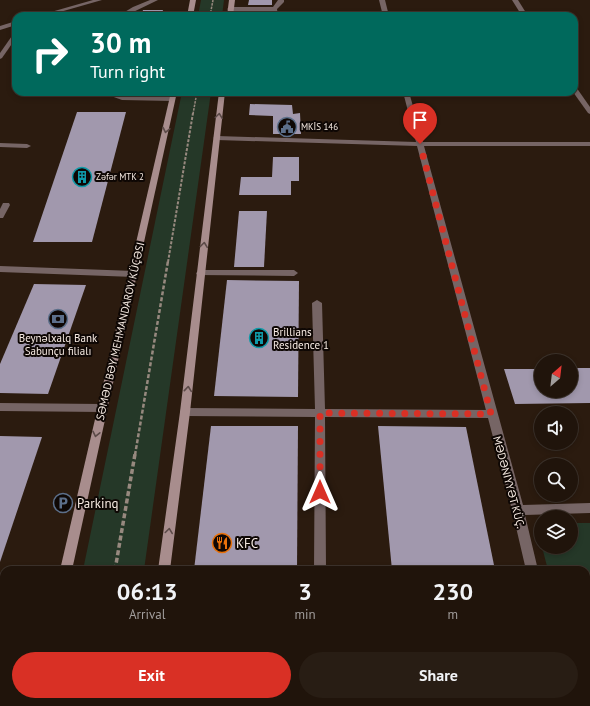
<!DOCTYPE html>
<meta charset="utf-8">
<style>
:root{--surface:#20140b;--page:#281d14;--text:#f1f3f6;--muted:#a29e9d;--line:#3d332c;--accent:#d93025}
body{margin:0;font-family:"PT Sans",sans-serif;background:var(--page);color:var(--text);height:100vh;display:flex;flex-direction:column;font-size:15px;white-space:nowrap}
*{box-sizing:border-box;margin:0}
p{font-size:13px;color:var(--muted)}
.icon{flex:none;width:22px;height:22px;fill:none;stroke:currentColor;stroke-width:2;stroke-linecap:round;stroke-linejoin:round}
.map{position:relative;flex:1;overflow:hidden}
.drawer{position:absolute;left:0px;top:566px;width:590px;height:140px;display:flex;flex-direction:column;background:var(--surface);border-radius:12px 12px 0 0;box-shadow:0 2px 6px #0003,0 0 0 1px var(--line)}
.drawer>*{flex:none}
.guide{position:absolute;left:12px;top:12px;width:566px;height:84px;border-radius:12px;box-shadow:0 2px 6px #0003,0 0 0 1px var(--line);background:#00695c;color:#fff;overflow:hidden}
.needle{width:26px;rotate:28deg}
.controls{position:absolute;left:534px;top:354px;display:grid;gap:8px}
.controls a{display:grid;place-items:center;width:44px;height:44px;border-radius:50%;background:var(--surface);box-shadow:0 2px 6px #0003,0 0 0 1px var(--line);font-size:20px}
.pin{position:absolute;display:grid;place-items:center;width:34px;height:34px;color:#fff;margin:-41px -17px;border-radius:50% 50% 50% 0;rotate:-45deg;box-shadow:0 0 4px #0007}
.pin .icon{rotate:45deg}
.me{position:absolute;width:44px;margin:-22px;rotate:0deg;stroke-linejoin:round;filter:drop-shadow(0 0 3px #0008)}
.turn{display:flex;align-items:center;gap:14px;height:84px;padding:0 12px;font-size:18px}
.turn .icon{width:52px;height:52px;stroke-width:2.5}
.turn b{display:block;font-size:28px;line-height:34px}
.eta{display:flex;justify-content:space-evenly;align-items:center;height:68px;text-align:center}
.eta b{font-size:24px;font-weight:600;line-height:28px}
.cta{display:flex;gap:8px;margin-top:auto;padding:8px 12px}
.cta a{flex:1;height:46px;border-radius:24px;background:var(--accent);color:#fff;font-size:16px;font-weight:600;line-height:46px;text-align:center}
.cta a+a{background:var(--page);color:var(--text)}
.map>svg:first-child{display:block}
</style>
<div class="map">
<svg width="590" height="706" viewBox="0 0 590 706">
<rect width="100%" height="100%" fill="#2b1b0f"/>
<g fill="#253828">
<polygon points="201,0 224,0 222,16 198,16"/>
<polygon points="182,92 211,92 144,570 83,570"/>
<polygon points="571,523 590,523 590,706 586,706 585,702 586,570 548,570 542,547 571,547"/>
<polygon points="0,673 4,673 4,702 15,702 14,706 0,706"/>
<polygon points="56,702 125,702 124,706 55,706"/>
</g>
<g fill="#a198ad">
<polygon points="249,0 272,0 272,5 248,5"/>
<polygon points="143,10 163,10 161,16 141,16"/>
<polygon points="266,11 266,16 248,16 249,12"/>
<polygon points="250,104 292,105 293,114 300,113 301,134 273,134 273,116 249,115"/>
<polygon points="77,112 126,112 92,242 33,242"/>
<polygon points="273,157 299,157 299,181 291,181 291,195 239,195 241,177 272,177"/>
<polygon points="239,211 267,211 264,267 234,267"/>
<polygon points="227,280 299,281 298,397 214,396"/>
<polygon points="34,284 86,285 48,394 0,393 0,364"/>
<polygon points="571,368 590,368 590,403 515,404 504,369 541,369 541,391 571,391"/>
<polygon points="211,426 298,426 297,570 194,570"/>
<polygon points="378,426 466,427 495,570 392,570"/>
<polygon points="0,436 42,437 0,562"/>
<polygon points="226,702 496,702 501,706 222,706"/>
</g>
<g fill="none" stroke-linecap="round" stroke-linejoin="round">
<g stroke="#97897f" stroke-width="1.5" stroke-dasharray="2.5 1" stroke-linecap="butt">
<polyline points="210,16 213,0"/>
<polyline points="193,114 197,92"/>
</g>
<polyline stroke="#97897f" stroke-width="2" stroke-dasharray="3 1.5" stroke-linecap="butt" points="168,262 193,113"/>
<polyline stroke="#97897f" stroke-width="2.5" stroke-dasharray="4 2" stroke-linecap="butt" points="135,455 168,261"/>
<g stroke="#97897f" stroke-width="3.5" stroke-dasharray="5 2.5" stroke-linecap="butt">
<polyline points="115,570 135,454"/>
<polyline points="92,702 92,706"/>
</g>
<g fill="#766565" fill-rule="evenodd">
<polygon points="150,0 158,0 125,16 118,16 133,7"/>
<polygon points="278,0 284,0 284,2 277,9 278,16 272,16 272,11 230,11 227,9 230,7 273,7"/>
<polygon points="100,92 110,92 123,96 172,97 175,99 172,101 122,100"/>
<polygon points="0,143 27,144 31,146 27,148 0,147"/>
<polygon points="3,203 9,203 10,205 3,218 0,218 0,209"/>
<polygon points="0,266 134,271 138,274 134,277 0,272"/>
<polygon points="200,270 294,270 298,273 294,276 197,275 196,273"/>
<polygon points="317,300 322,303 325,409 491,410 495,411 496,414 495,417 491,418 325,417 326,570 314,570 315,417 185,416 181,415 180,412 181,409 185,408 315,409 312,303"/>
<polygon points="0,403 101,404 105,405 106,408 105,411 101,412 0,411"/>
<rect x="0" y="646" width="4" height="14"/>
</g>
<g fill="#766565" fill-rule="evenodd">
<polygon points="93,0 102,0 46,16 37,16"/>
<polygon points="379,0 385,0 389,16 383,16"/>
<polygon points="512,0 518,0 528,16 522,16"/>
<polygon points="16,21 16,25 0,30 0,26"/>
<polygon points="16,32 16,38 2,58 0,59 0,53 14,33"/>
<polygon points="574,86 576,87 590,107 590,114 588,113 573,92"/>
<polygon points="403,92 409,92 423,142 590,142 590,146 424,146 523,505 590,503 590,513 525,515 538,570 526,570 512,510 417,146 217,140 213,138 217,136 416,142"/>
<polygon points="558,702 572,702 573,706 559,706"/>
</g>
<g fill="#a88d8d" fill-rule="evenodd">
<polygon points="190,0 196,0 193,16 187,16"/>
<polygon points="229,0 235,0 233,16 227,16"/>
<polygon points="171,92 177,92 72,570 60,570"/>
<polygon points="219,92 225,92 190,412 170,570 158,570 180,412"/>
<polygon points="30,702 44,702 43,706 29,706"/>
<polygon points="140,702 154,702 153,706 139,706"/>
</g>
</g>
<defs><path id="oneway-chevron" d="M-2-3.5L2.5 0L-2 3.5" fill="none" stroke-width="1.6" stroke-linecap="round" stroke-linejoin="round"/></defs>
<g stroke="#5b4a48">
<use href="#oneway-chevron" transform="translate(219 116) rotate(-82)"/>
<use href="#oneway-chevron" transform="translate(166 130) rotate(102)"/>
<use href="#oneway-chevron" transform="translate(204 245) rotate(-83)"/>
<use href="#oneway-chevron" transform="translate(188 389) rotate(-84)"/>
<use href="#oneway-chevron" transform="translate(96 434) rotate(102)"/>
<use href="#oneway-chevron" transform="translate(169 531) rotate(-82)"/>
</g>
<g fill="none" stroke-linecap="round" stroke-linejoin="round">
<polyline stroke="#d93025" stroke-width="7" stroke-dasharray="0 12.6" points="320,492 320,413 491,414 420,144"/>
</g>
<defs>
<symbol id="civic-ring" viewBox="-11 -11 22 22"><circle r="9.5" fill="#0e0704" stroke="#5c6f8a" stroke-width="1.5"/><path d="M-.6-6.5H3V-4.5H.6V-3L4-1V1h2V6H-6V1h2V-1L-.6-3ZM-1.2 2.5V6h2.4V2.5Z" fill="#5c6f8a"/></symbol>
<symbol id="building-ring" viewBox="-11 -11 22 22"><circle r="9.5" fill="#0e0704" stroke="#0f9aa8" stroke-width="1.5"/><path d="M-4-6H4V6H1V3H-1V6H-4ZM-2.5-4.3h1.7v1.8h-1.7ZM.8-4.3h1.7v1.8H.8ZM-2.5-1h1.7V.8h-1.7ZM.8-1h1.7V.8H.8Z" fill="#0f9aa8"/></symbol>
<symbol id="bank-ring" viewBox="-11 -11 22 22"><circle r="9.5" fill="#0e0704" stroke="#5c6f8a" stroke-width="1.5"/><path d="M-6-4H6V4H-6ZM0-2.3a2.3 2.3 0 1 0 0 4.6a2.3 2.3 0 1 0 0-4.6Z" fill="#5c6f8a"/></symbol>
<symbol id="parking-ring" viewBox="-11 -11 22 22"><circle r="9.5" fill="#0e0704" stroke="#5c6f8a" stroke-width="1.5"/><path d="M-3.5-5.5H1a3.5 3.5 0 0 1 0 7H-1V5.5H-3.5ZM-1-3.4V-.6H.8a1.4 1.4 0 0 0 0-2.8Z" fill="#5c6f8a"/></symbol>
<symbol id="restaurant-ring" viewBox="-11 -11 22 22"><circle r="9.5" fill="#0e0704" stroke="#e8710a" stroke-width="1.5"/><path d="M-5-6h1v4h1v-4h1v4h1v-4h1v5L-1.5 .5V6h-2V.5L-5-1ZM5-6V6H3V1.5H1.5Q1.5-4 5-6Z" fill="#e8710a"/></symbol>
</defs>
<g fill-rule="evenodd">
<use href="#civic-ring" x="276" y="116" width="22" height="22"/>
<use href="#building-ring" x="71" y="166" width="22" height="22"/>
<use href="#bank-ring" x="47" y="308" width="22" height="22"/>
<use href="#building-ring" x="248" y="327" width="22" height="22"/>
<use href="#parking-ring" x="52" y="492" width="22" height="22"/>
<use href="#restaurant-ring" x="211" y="532" width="22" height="22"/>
</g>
<g text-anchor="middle" stroke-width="4" stroke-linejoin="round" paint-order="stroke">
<g font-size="9" fill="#f8ece4" stroke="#0e0704" text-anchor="start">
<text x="301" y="130">MKİS 146</text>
<text x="96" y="180">Zəfər MTK 2</text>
</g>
<g font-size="11" fill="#f8ece4" stroke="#0e0704">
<text transform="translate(120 331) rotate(-77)" y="4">SƏMƏD BƏY MEHMANDAROV KÜÇƏSI</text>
<text transform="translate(509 482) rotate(75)" y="4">MƏDƏNIYYƏT KÜÇ.</text>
</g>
<g font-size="11" fill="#f8ece4" stroke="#0e0704" text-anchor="start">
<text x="273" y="336">Brillians<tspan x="273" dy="13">Residence 1</tspan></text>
<text x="58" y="342" text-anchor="middle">Beynəlxalq Bank<tspan x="58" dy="13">Sabunçu filialı</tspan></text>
</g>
<g font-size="13" fill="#f8ece4" stroke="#0e0704" text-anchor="start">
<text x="77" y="508">Parkinq</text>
<text x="236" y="548">KFC</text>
</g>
</g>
</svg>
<div class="controls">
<a><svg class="needle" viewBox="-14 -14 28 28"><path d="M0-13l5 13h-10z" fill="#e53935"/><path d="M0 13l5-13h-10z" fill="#a29e9d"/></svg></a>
<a><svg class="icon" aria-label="sound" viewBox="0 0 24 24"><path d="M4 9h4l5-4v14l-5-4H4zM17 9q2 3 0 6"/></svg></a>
<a><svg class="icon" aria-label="search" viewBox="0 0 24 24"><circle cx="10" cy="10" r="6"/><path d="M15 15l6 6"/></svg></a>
<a><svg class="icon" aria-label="layers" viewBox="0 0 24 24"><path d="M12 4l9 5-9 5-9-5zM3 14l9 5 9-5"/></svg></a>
</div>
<div class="pin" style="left:420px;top:144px;background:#d93025"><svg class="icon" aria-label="arrive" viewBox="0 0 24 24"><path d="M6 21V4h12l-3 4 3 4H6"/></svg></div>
<svg class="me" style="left:320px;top:492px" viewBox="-20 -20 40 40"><path d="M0-17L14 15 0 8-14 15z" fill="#d93025" stroke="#fff" stroke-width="4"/></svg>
<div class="guide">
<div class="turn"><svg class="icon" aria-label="right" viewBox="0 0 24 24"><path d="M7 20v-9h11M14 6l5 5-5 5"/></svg><div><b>30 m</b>Turn right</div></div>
</div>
<section class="drawer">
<div class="eta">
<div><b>06:13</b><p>Arrival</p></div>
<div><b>3</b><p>min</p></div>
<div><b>230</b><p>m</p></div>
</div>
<div class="cta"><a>Exit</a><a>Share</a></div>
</section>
</div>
